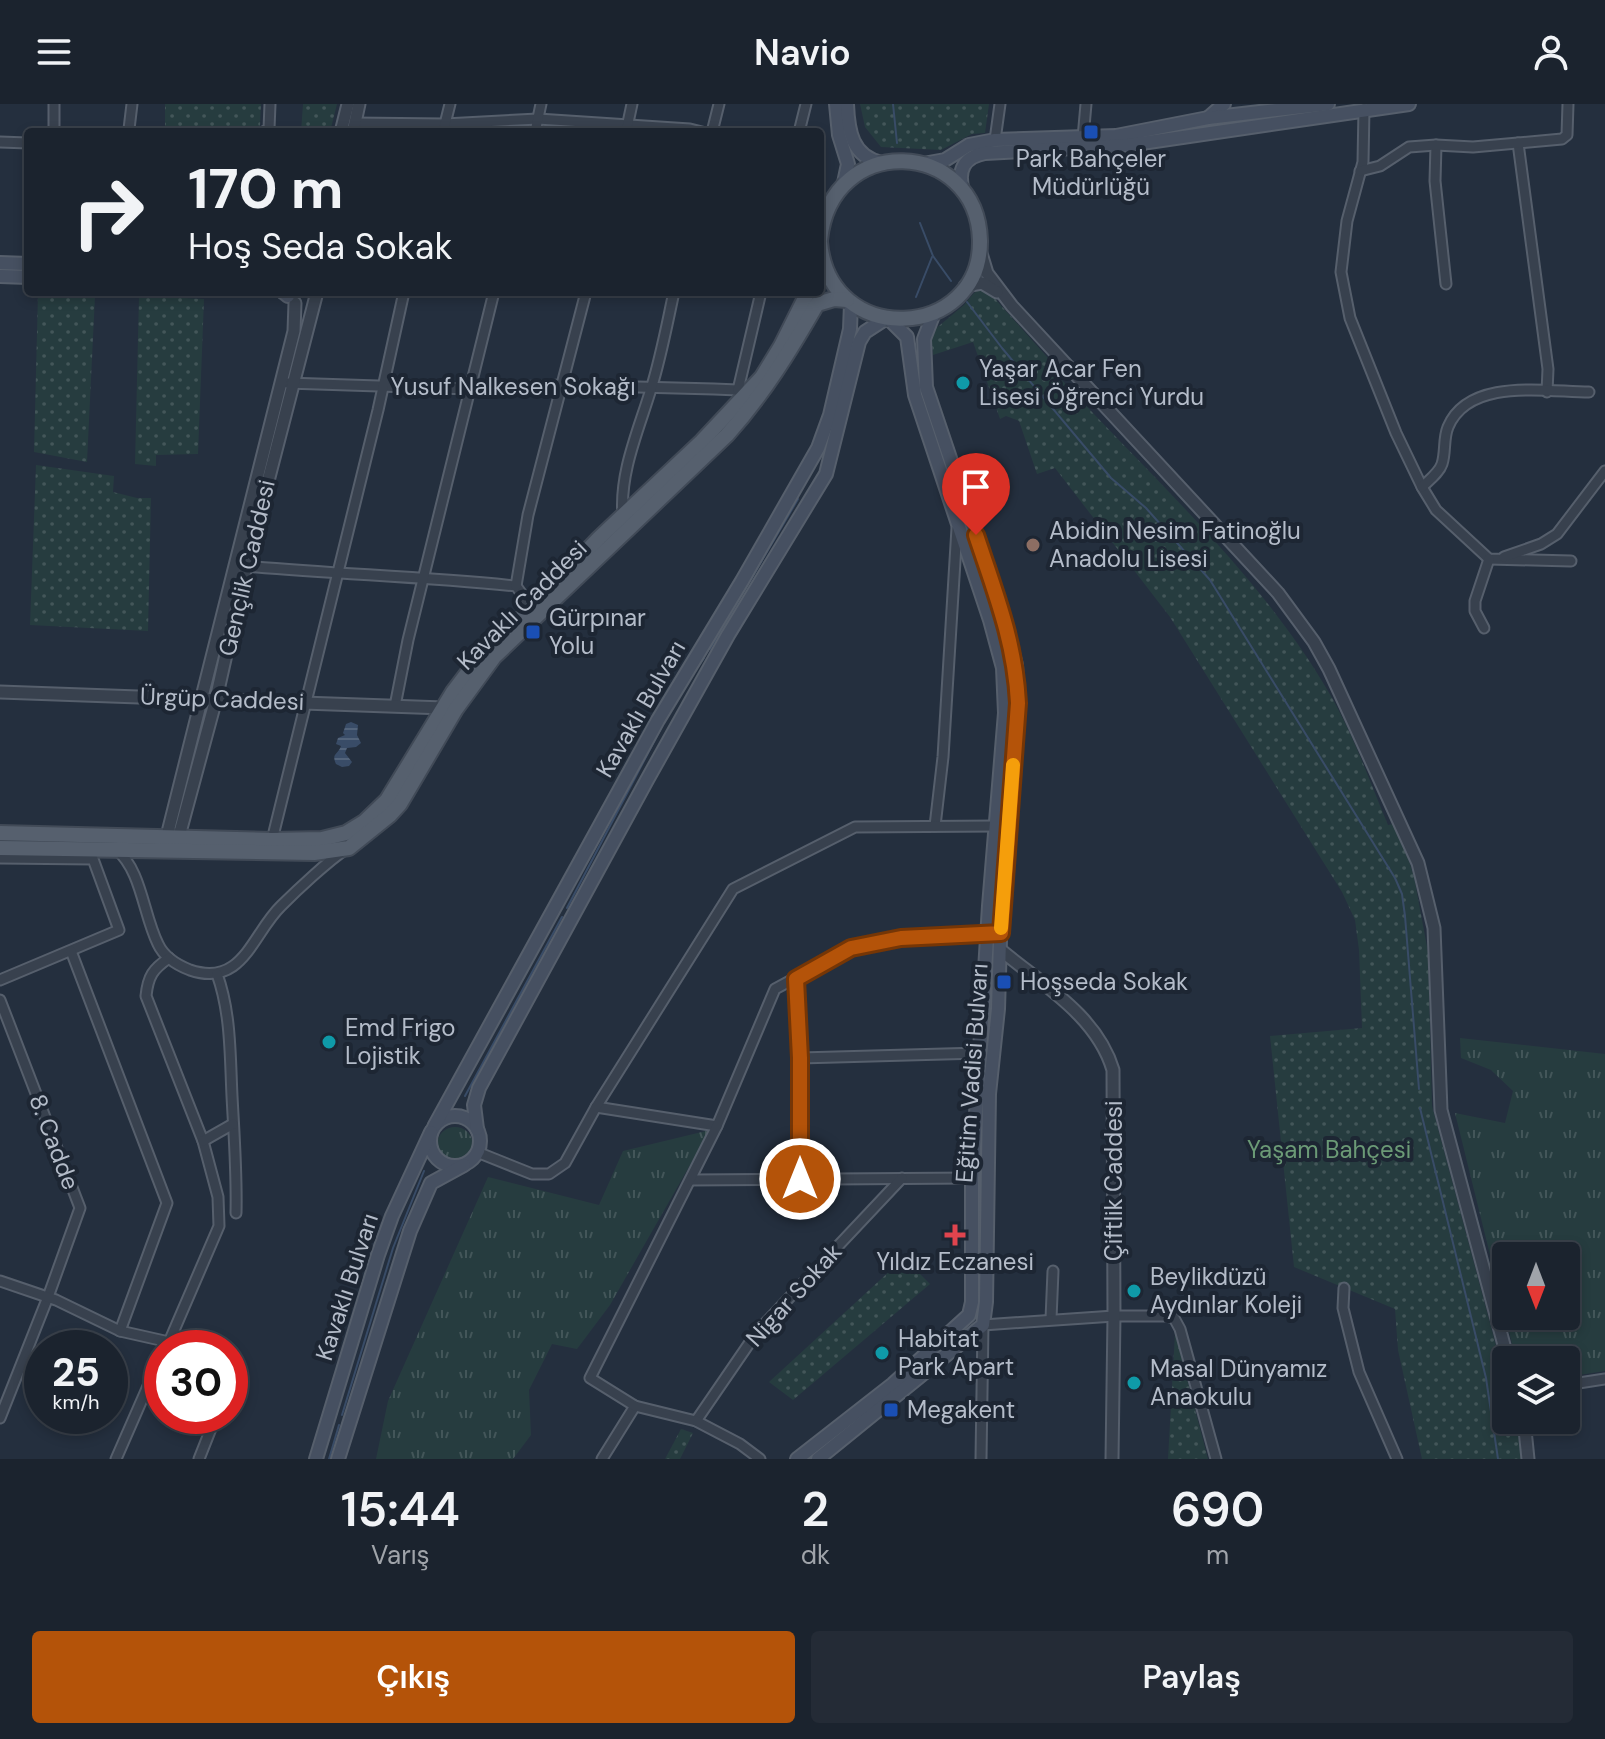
<!DOCTYPE html>
<html lang="tr">
<meta charset="utf-8">
<style>
:root{--surface:#1b232e;--page:#242b36;--text:#f1f3f6;--muted:#a0a4aa;--line:#39404a;--accent:#b45309}
body{margin:0;font-family:"DM Sans",sans-serif;background:var(--page);color:var(--text);height:100vh;display:flex;flex-direction:column;font-size:30px;white-space:nowrap}
*{box-sizing:border-box;margin:0}
p{font-size:26px;color:var(--muted)}
.icon{flex:none;width:44px;height:44px;fill:none;stroke:currentColor;stroke-width:2;stroke-linecap:round;stroke-linejoin:round}
.map{position:relative;height:1355px;overflow:hidden}
.drawer{display:flex;flex-direction:column;background:var(--surface);flex:1}
.drawer>*{flex:none}
.hud{position:absolute;left:24px;top:24px;width:800px;height:168px;border-radius:8px;box-shadow:0 4px 12px #0003,0 0 0 2px var(--line);background:#1b232e;color:var(--text);overflow:hidden}
.needle{width:52px;rotate:180deg}
.buttons{position:absolute;left:1492px;top:1138px;display:grid;gap:16px}
.buttons a{display:grid;place-items:center;width:88px;height:88px;border-radius:8px;background:var(--surface);box-shadow:0 4px 12px #0003,0 0 0 2px var(--line);font-size:40px}
.speed{position:absolute;left:24px;top:1226px;display:flex;gap:16px;font-size:40px;font-weight:700;text-align:center}
.speed>*{display:grid;place-content:center;width:104px;height:104px;border-radius:50%;background:var(--surface);box-shadow:0 4px 12px #0003,0 0 0 2px var(--line);line-height:1}
.speed small{font-size:20px;font-weight:400}
.speed .limit{border:12px solid #d22;background:#fff;color:#111}
.pin{position:absolute;display:grid;place-items:center;width:68px;height:68px;color:#fff;margin:-82px -34px;border-radius:50% 50% 50% 0;rotate:-45deg;box-shadow:0 0 8px #0007}
.pin .icon{rotate:45deg}
.me{position:absolute;width:88px;margin:-44px;rotate:0deg;stroke-linejoin:round;filter:drop-shadow(0 0 6px #0008)}
.turn{display:flex;align-items:center;gap:28px;height:168px;padding:0 32px;font-size:36px}
.turn .icon{width:104px;height:104px;stroke-width:2.5}
.turn b{display:block;font-size:56px;line-height:68px}
.eta{display:flex;justify-content:space-evenly;align-items:center;height:136px;text-align:center}
.eta b{font-size:48px;font-weight:600;line-height:56px}
.action{display:flex;gap:16px;margin-top:auto;padding:16px 32px}
.action a{flex:1;height:92px;border-radius:8px;background:var(--accent);color:#fff;font-size:32px;font-weight:600;line-height:92px;text-align:center}
.action a+a{background:var(--page);color:var(--text)}
header{display:flex;justify-content:space-between;align-items:center;height:104px;padding:0 32px;background:var(--surface);font-size:36px;font-weight:600}
.map>svg:first-child{display:block}
</style>
<header><svg class="icon" aria-label="menu" viewBox="0 0 24 24"><path d="M4 6h16M4 12h16M4 18h16"/></svg>Navio<svg class="icon" aria-label="person" viewBox="0 0 24 24"><circle cx="12" cy="8" r="4"/><path d="M4 21q1-7 8-7t8 7"/></svg></header>
<div class="map">
<svg width="1605" height="1355" viewBox="0 0 1605 1355">
<defs>
<pattern id="grass-tufts" width="24" height="20" patternUnits="userSpaceOnUse" patternTransform="scale(2)"><rect width="24" height="20" fill="#263c3f"/><path d="M3 7l-1-3M5 7V3M7 7l1-3M15 17l-1-3M17 17v-4M19 17l1-3" fill="none" stroke="#435659"/></pattern>
<pattern id="park-dots" width="8" height="8" patternUnits="userSpaceOnUse" patternTransform="scale(2)"><rect width="8" height="8" fill="#263c3f"/><path d="M2 2h.1M6 6h.1" fill="none" stroke="#435659" stroke-width="1.8" stroke-linecap="round"/></pattern>
<pattern id="water-rules" width="6" height="5" patternUnits="userSpaceOnUse" patternTransform="scale(2)"><rect width="6" height="5" fill="#394c67"/><path d="M0 2.5h6" fill="none" stroke="#53647b"/></pattern>
</defs>
<rect width="100%" height="100%" fill="#242f3e"/>
<g fill="url(#grass-tufts)" fill-rule="evenodd">
<path d="M1460,934L1605,950V1267L1566,1273V1256H1516L1455,1009L1505,1019L1513,987L1491,966L1461,954ZM1506,1152H1566V1212H1506Z"/>
<circle cx="455" cy="1041" r="18"/>
<polygon points="710,1026 610,1201 577,1245 552,1240 529,1286 531,1331 513,1355 376,1355 388,1297 488,1073 599,1101 623,1047"/>
</g>
<g fill="url(#park-dots)">
<polygon points="165,0 261,0 260,21 256,28 165,28"/>
<polygon points="303,0 337,0 330,28 301,28"/>
<polygon points="860,0 989,0 985,29 972,30 941,46 881,43 865,23"/>
<path d="M980,184L988,187L1057,264L1059,273C1152,374 1258,468 1328,587C1353,629 1369,676 1388,721L1397,719L1414,773L1428,848L1432,1002L1506,1279V1316H1517L1525,1355H1422L1398,1246L1395,1205L1294,1163L1270,932L1362,924L1359,846L1355,816L1342,788L1170,513L1055,364L1037,370L1019,317L1006,312L1000,315L973,238L933,251L931,232L934,226L964,201L973,190Z"/>
<polygon points="38,189 95,192 87,358 34,348"/>
<polygon points="139,192 204,195 198,350 156,351 156,362 135,360"/>
<polygon points="36,361 114,372 113,388 137,394 151,394 148,527 30,521"/>
<polygon points="904,1154 930,1180 793,1296 769,1278"/>
<polygon points="1175,1229 1208,1355 1168,1355"/>
<polygon points="681,1325 693,1329 680,1355 665,1355"/>
</g>
<path fill="url(#water-rules)" d="M351,618L358,621L357,631L361,639L356,643L347,644L345,649L352,658L349,662L342,663L336,660C331,649 338,651 341,642L336,640L338,634L345,631L343,629L346,620Z"/>
<g fill="none" stroke-linecap="round" stroke-linejoin="round">
<g stroke="#394c67" stroke-width="2">
<polyline points="893,0 897,39"/>
<polyline points="920,119 933,152 951,177"/>
<polyline points="916,193 932,153"/>
<polyline points="967,198 1002,244 1111,374 1146,404 1210,476 1395,774 1402,790 1405,812 1419,985"/>
<polyline points="710,545 798,395"/>
<polyline points="690,574 704,554"/>
<polyline points="567,804 670,607"/>
<polyline points="465,992 562,813"/>
<polyline points="1420,1004 1486,1274 1498,1355"/>
<polyline points="342,1311 393,1144 424,1067"/>
<polyline points="329,1355 339,1321"/>
</g>
<defs>
<g id="minor">
<polyline points="1364,5 1363,58 1347,117 1341,168 1350,214 1396,329 1422,383 1436,406 1489,455 1571,457"/>
<polyline points="355,19 445,20 538,15 690,25 702,28"/>
<polyline points="54,28 54,0"/>
<polyline points="126,28 129,25 132,0"/>
<polyline points="263,28 269,25 270,0"/>
<polyline points="443,28 450,0"/>
<polyline points="535,28 541,0"/>
<polyline points="626,28 632,0"/>
<polyline points="712,28 719,0"/>
<polyline points="799,28 806,0"/>
<polyline points="1083,34 1086,0"/>
<polyline points="995,36 1000,0"/>
<polyline points="0,38 28,39"/>
<polyline points="1518,39 1548,265 1547,288"/>
<polyline points="1436,41 1435,77 1446,180"/>
<polyline points="1360,67 1380,62 1409,43 1436,41 1473,43 1562,35 1567,31 1568,0"/>
<polyline points="287,279 470,285 562,281 714,285 738,286 747,290"/>
<polyline points="738,286 761,188"/>
<path d="M1422,383C1429,376 1439,369 1442,360C1446,348 1443,335 1448,323C1469,273 1547,288 1589,288"/>
<path d="M623,412C619,369 639,325 651,285C661,253 667,220 674,188"/>
<polyline points="1504,453 1541,440 1557,430 1605,367"/>
<path d="M246,462C336,470 426,473 516,482L532,504"/>
<polyline points="516,482 528,411 586,188"/>
<polyline points="1484,524 1475,507 1475,497 1489,455"/>
<polyline points="395,602 408,536 494,188"/>
<polyline points="935,722 943,653 957,424"/>
<polyline points="272,736 378,306 404,188"/>
<path d="M116,745C142,767 143,810 158,840C164,853 177,861 190,866C243,884 252,830 281,802C297,786 328,757 346,745"/>
<polyline points="0,754 93,755 119,826 0,876"/>
<polyline points="71,847 167,1099 120,1227"/>
<path d="M169,854C153,865 148,872 146,892L203,1037L218,1093L219,1122L169,1238L182,1244"/>
<path d="M217,870C231,909 230,951 232,992C234,1031 237,1070 236,1109"/>
<polyline points="796,875 800,954 800,1075"/>
<polyline points="0,896 80,1104 48,1193 0,1314"/>
<polyline points="800,954 980,949"/>
<polyline points="596,1003 717,1022"/>
<polyline points="203,1037 233,1020"/>
<polyline points="477,1048 532,1070 549,1070 565,1059 596,1003 733,785 855,723 996,722"/>
<polyline points="691,1076 972,1074"/>
<polyline points="0,1177 56,1196 120,1227 169,1238 166,1244"/>
<polyline points="1344,1184 1343,1204 1359,1268 1397,1355"/>
<polyline points="1051,1215 1053,1167"/>
<polyline points="983,1221 1114,1212 1166,1212 1174,1214 1180,1225 1216,1355"/>
<polyline points="230,1264 232,1265 230,1271"/>
<polyline points="1566,1281 1605,1275"/>
<polyline points="696,1317 757,1228 902,1074"/>
<polyline points="116,1355 162,1250"/>
<polyline points="199,1355 216,1312"/>
<polyline points="602,1355 635,1302"/>
<polyline points="760,1355 740,1340 696,1317 635,1302 590,1274 717,1022 775,885 851,844 901,834 987,829"/>
<polyline points="981,1355 983,1221"/>
</g>
<g id="tertiary">
<polyline points="341,28 348,0"/>
<polyline points="353,28 359,0"/>
<polyline points="980,146 987,169 1012,202 1278,489 1314,538 1329,565 1418,759 1434,824 1441,1006 1508,1256"/>
<polyline points="965,182 982,179 997,188"/>
<polyline points="0,588 444,604"/>
<polyline points="167,732 294,227 295,199"/>
<polyline points="179,732 216,595 246,462 317,188"/>
<path d="M1002,847C1043,881 1097,912 1113,966L1114,1212L1112,1355"/>
<polyline points="1524,1316 1528,1355"/>
</g>
<g id="secondary">
<polyline points="836,0 839,31 848,60 844,79"/>
<path d="M847,0C848,27 852,53 882,59"/>
<polyline points="1208,14 1224,0"/>
<polyline points="923,60 945,56 969,41 995,36 1116,32 1208,14 1328,0"/>
<path d="M963,87C957,66 964,53 985,49L1128,41L1409,0"/>
<polyline points="0,159 28,160"/>
<polyline points="0,172 28,173"/>
<polyline points="283,188 288,192"/>
<circle cx="455" cy="1037" r="25"/>
<polyline points="435,1021 658,616 742,477 818,344 830,311 850,225 851,200"/>
<polyline points="477,1025 474,1001 479,984 647,676 728,531 826,370 859,238 865,228 885,215"/>
<polyline points="316,1355 378,1151 392,1112 431,1028"/>
<polyline points="338,1355 410,1127 431,1079 464,1061"/>
<polyline points="797,1355 893,1280 969,1211 972,1198 972,1074 989,802 1005,609 1003,564 990,516 915,291 907,233 890,216"/>
<polyline points="818,1355 983,1221 986,1198 989,990 998,905 1001,802 1018,599 1016,561 1004,514 926,283 924,235 934,209"/>
</g>
<g id="primary">
<path d="M820,136C831,27 977,35 980,136C982,236 829,245 820,138"/>
<polyline points="0,729 272,736 322,735 346,729 364,718 387,696 453,588 478,555 532,504 599,434 702,337 762,273 781,242 808,188"/>
<path d="M0,744L314,749L349,744L390,711L400,700L456,605L494,553L727,331C763,291 790,247 817,200L834,195L847,196"/>
</g>
</defs>
<use href="#minor" stroke="#565f6c" stroke-width="13"/>
<use href="#tertiary" stroke="#565f6c" stroke-width="15"/>
<use href="#secondary" stroke="#565f6c" stroke-width="16"/>
<use href="#primary" stroke="#414a57" stroke-width="18"/>
<use href="#minor" stroke="#38414e" stroke-width="9"/>
<use href="#tertiary" stroke="#38414e" stroke-width="11"/>
<use href="#secondary" stroke="#465061" stroke-width="12"/>
<use href="#primary" stroke="#56606e" stroke-width="14"/>
</g>
<g fill="none" stroke-linecap="round" stroke-linejoin="round">
<defs>
<path id="route" d="M800,1075V954L796,875L851,844L901,834L1001,829L1018,599C1015,538 995,488 976,431"/>
</defs>
<use href="#route" stroke="#753606" stroke-width="20"/>
<use href="#route" stroke="#b45309" stroke-width="14"/>
<polyline stroke="#f59e0b" stroke-width="14" points="1001,824 1013,661"/>
</g>
<g fill="#1a4fb4" stroke="#1d2633" stroke-width="3">
<rect x="1083" y="20" width="16" height="16" rx="4"/>
<rect x="525" y="520" width="16" height="16" rx="4"/>
<rect x="996" y="870" width="16" height="16" rx="4"/>
<rect x="883" y="1298" width="16" height="16" rx="4"/>
</g>
<g fill="#0f9aa8" stroke="#1d2633" stroke-width="3">
<circle cx="963" cy="279" r="8"/>
<circle cx="329" cy="938" r="8"/>
<circle cx="1134" cy="1187" r="8"/>
<circle cx="882" cy="1249" r="8"/>
<circle cx="1134" cy="1279" r="8"/>
</g>
<circle fill="#8d6e63" stroke="#1d2633" stroke-width="3" cx="1033" cy="441" r="8"/>
<path fill="#e0444e" stroke="#1d2633" stroke-width="3" d="M951 1119h8v8h8v8h-8v8h-8v-8h-8v-8h8z"/>
<g text-anchor="middle" stroke-width="8" stroke-linejoin="round" paint-order="stroke">
<g font-size="24" fill="#b4bcc9" stroke="#1d2633" text-anchor="start">
<text x="1091" y="63" text-anchor="middle">Park Bahçeler<tspan x="1091" dy="28">Müdürlüğü</tspan></text>
<text x="979" y="273">Yaşar Acar Fen<tspan x="979" dy="28">Lisesi Öğrenci Yurdu</tspan></text>
<text x="1049" y="435">Abidin Nesim Fatinoğlu<tspan x="1049" dy="28">Anadolu Lisesi</tspan></text>
<text x="549" y="522">Gürpınar<tspan x="549" dy="28">Yolu</tspan></text>
<text x="1020" y="886">Hoşseda Sokak</text>
<text x="345" y="932">Emd Frigo<tspan x="345" dy="28">Lojistik</tspan></text>
<text x="955" y="1166" text-anchor="middle">Yıldız Eczanesi</text>
<text x="1150" y="1181">Beylikdüzü<tspan x="1150" dy="28">Aydınlar Koleji</tspan></text>
<text x="898" y="1243">Habitat<tspan x="898" dy="28">Park Apart</tspan></text>
<text x="1150" y="1273">Masal Dünyamız<tspan x="1150" dy="28">Anaokulu</tspan></text>
<text x="907" y="1314">Megakent</text>
</g>
<g font-size="24" fill="#b4bcc9" stroke="#1d2633">
<text x="513" y="291">Yusuf Nalkesen Sokağı</text>
<text transform="translate(247 464) rotate(-77)" y="8">Gençlik Caddesi</text>
<text transform="translate(522 501) rotate(-45)" y="8">Kavaklı Caddesi</text>
<text transform="translate(222 595) rotate(2)" y="8">Ürgüp Caddesi</text>
<text transform="translate(641 605) rotate(-60)" y="8">Kavaklı Bulvarı</text>
<text transform="translate(972 969) rotate(-86)" y="8">Eğitim Vadisi Bulvarı</text>
<text transform="translate(54 1038) rotate(69)" y="8">8. Cadde</text>
<text transform="translate(1114 1077) rotate(-90)" y="8">Çiftlik Caddesi</text>
<text transform="translate(347 1183) rotate(-72)" y="8">Kavaklı Bulvarı</text>
<text transform="translate(794 1191) rotate(-48)" y="8">Nigar Sokak</text>
</g>
<g font-size="24" fill="#6b9a76" stroke="#1d2633">
<text x="1329" y="1054">Yaşam Bahçesi</text>
</g>
</g>
</svg>
<div class="buttons">
<a><svg class="needle" viewBox="-14 -14 28 28"><path d="M0-13l5 13h-10z" fill="#e53935"/><path d="M0 13l5-13h-10z" fill="#a0a4aa"/></svg></a>
<a><svg class="icon" aria-label="layers" viewBox="0 0 24 24"><path d="M12 4l9 5-9 5-9-5zM3 14l9 5 9-5"/></svg></a>
</div>
<div class="speed"><div>25<small>km/h</small></div><div class="limit">30</div></div>
<div class="pin" style="left:976px;top:431px;background:#d93025"><svg class="icon" aria-label="arrive" viewBox="0 0 24 24"><path d="M6 21V4h12l-3 4 3 4H6"/></svg></div>
<svg class="me" style="left:800px;top:1075px" viewBox="-20 -20 40 40"><circle r="17" fill="#b45309" stroke="#fff" stroke-width="3"/><path d="M0-11L8 9 0 5-8 9z" fill="#fff"/></svg>
<div class="hud">
<div class="turn"><svg class="icon" aria-label="right" viewBox="0 0 24 24"><path d="M7 20v-9h11M14 6l5 5-5 5"/></svg><div><b>170 m</b>Hoş Seda Sokak</div></div>
</div>
</div>
<section class="drawer">
<div class="eta">
<div><b>15:44</b><p>Varış</p></div>
<div><b>2</b><p>dk</p></div>
<div><b>690</b><p>m</p></div>
</div>
<div class="action"><a>Çıkış</a><a>Paylaş</a></div>
</section>
